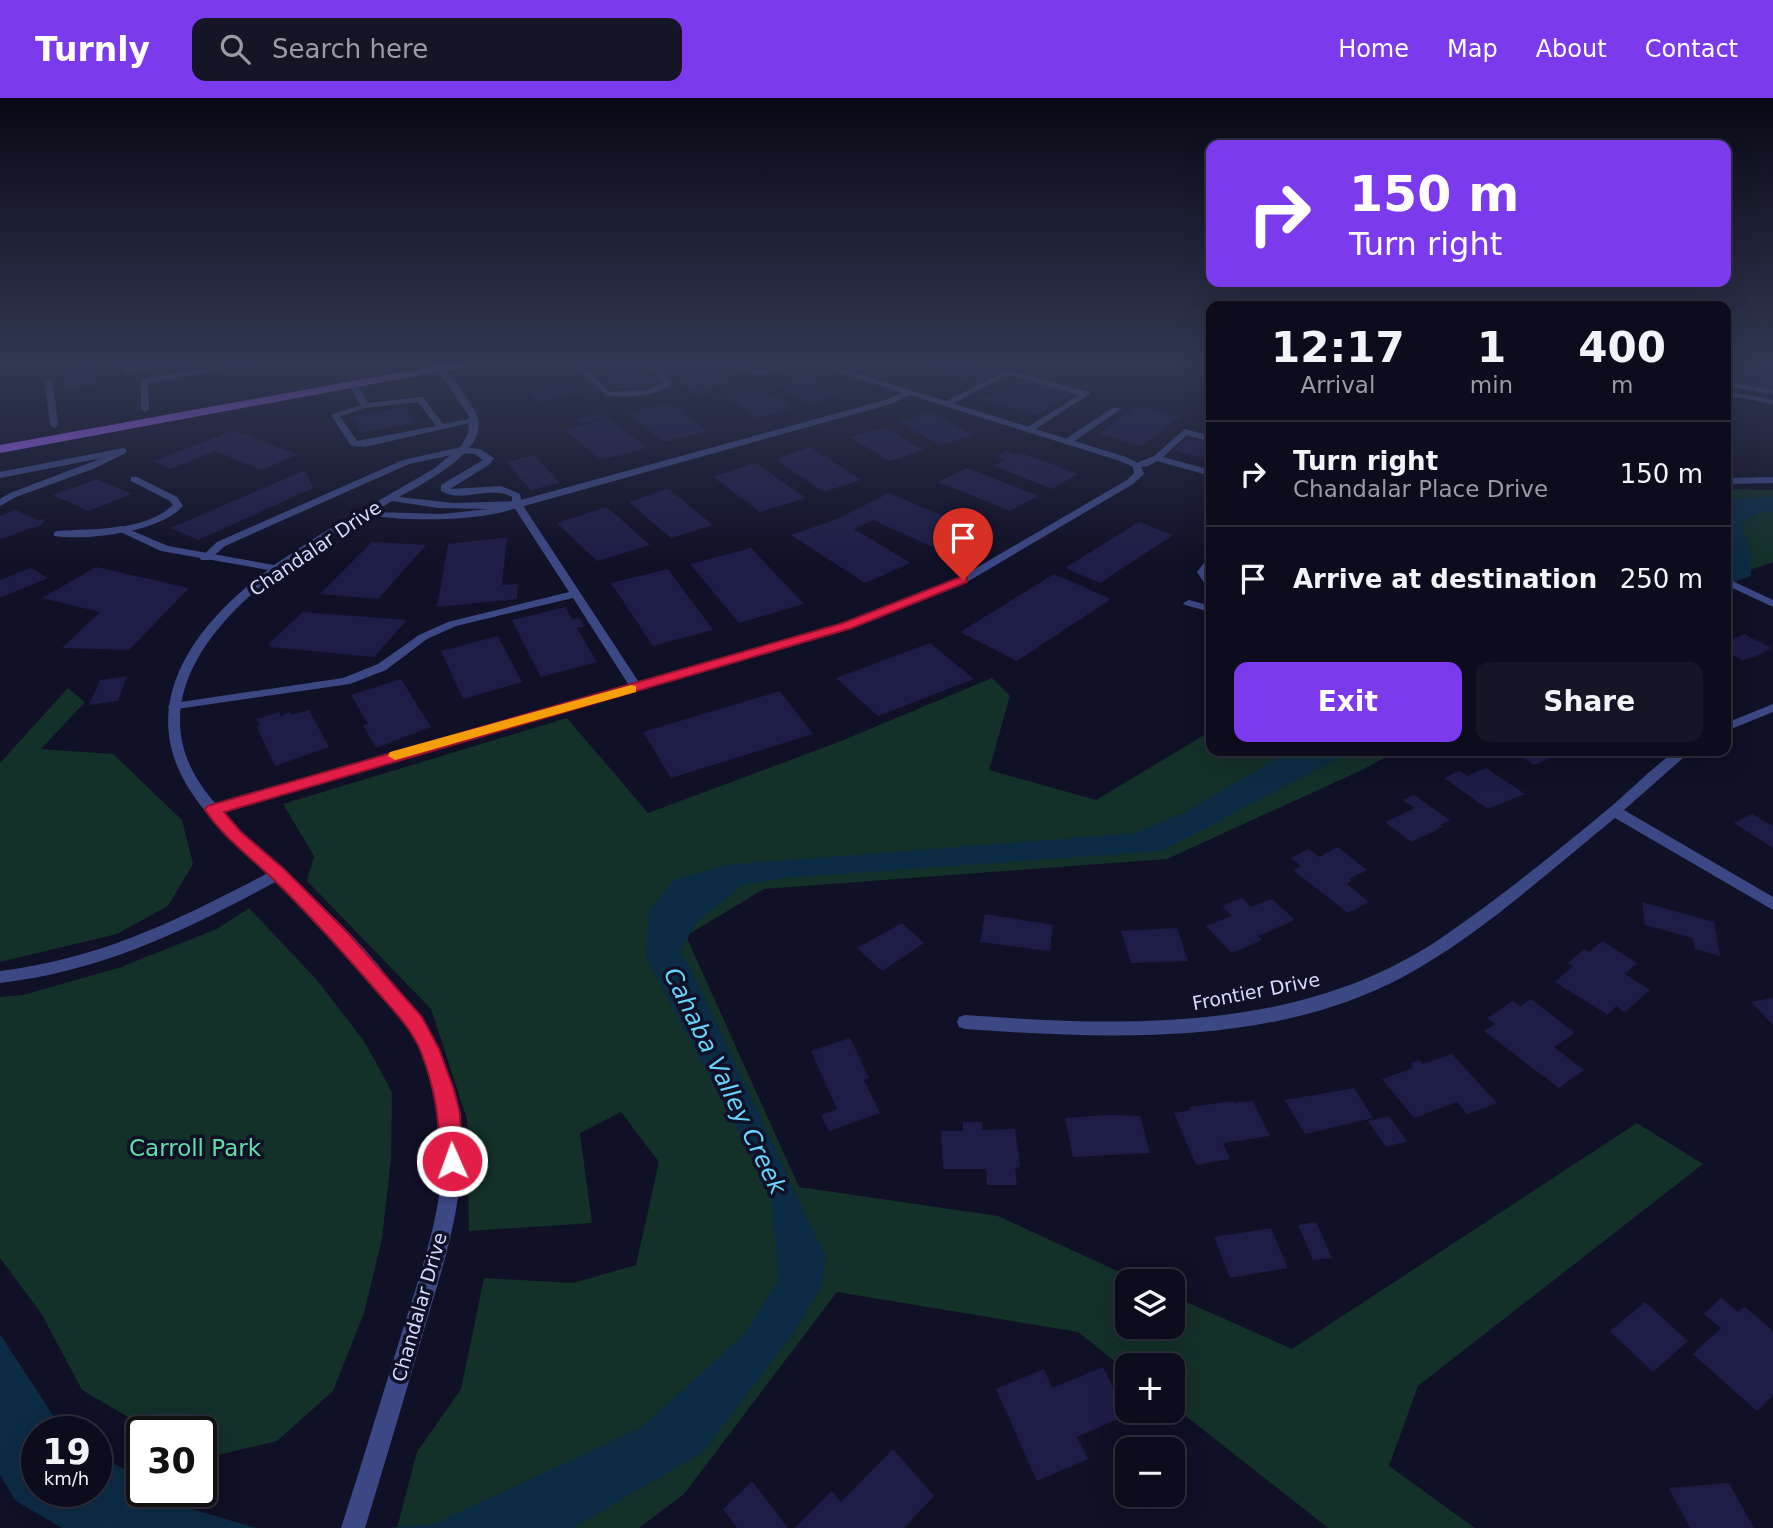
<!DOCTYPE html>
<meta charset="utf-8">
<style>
:root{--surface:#0c0c1c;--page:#151525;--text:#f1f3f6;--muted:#9a9ba3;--line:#2c2c3b;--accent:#7c3aed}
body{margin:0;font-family:"DejaVu Sans",sans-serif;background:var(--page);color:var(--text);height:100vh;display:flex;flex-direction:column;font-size:26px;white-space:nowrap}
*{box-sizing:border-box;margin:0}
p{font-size:23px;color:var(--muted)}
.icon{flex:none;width:38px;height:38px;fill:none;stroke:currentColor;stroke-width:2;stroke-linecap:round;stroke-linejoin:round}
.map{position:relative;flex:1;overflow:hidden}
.panel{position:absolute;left:1206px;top:203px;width:525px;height:455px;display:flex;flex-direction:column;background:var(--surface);border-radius:14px;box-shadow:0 7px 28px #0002,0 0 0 2px var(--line)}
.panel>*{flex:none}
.top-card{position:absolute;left:1206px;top:42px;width:525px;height:147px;border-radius:14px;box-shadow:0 7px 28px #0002,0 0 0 2px var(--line);background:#7c3aed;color:#fff;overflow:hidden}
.fabs{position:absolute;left:1115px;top:1171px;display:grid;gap:14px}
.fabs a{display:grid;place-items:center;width:70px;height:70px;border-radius:14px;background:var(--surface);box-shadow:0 7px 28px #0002,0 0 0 2px var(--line);font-size:35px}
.speed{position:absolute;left:21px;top:1318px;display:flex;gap:14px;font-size:35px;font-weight:700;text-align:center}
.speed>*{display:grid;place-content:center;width:91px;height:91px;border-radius:50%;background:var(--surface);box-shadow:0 7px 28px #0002,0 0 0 2px var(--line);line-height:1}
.speed small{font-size:18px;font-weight:400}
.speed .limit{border:4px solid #111;border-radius:10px;background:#fff;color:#111}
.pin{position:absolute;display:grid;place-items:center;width:60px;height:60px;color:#fff;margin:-72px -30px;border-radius:50% 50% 50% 0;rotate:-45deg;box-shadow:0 0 7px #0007}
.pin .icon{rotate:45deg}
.me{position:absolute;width:77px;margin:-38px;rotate:358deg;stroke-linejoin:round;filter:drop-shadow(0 0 5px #0008)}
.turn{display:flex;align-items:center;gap:24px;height:147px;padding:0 28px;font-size:32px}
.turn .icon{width:91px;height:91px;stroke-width:2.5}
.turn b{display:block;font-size:49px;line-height:60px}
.eta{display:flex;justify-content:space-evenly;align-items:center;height:119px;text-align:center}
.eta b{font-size:42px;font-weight:700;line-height:49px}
.action{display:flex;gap:14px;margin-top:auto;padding:14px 28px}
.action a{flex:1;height:80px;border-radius:14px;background:var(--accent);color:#fff;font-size:28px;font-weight:700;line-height:80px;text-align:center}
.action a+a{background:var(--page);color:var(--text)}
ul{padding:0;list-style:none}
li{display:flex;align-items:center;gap:21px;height:105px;padding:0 28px;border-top:2px solid var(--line)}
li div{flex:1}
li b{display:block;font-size:26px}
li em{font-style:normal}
header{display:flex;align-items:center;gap:42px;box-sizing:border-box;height:98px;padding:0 35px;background:var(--accent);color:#fff}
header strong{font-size:33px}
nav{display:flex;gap:38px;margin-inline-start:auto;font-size:24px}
.search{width:490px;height:63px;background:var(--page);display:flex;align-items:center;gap:18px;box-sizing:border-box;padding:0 24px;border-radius:14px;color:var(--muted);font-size:26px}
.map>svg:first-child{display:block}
</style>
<header>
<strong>Turnly</strong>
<div class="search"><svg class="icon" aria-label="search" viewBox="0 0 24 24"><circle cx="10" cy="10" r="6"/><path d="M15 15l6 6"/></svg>Search here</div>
<nav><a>Home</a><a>Map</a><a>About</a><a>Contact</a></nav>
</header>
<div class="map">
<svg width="1773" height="1430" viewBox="0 0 1773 1430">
<rect width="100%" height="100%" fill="#101026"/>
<g fill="#133029">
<polygon points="1726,391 1773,392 1773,464 1738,476 1726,470"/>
<polygon points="992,580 1010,598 989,672 1096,702 1211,633 1211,653 1397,653 1360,673 1167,761 764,791 686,838 799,1089 998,1118 1139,1183 1127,1183 1127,1228 1172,1228 1173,1198 1292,1251 1637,1025 1703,1066 1418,1288 1389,1368 1475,1430 1328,1430 1173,1308 1172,1267 1127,1267 1127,1273 1078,1234 837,1194 684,1396 639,1430 397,1430 417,1354 461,1291 484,1180 573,1185 636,1167 659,1064 621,1014 580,1035 592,1125 469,1133 467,1021 431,911 307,783 314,758 283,706 567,620 648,715 836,645"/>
<polygon points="68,590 85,604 41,651 113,656 182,722 193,766 168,808 117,836 0,864 0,665"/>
<polygon points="249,810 317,882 364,943 392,994 391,1061 382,1141 364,1215 333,1293 277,1343 201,1361 201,1334 152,1333 82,1292 41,1215 0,1160 0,899 23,897 118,870 217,831"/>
</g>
<g fill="#0c2b44">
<polygon points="1773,399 1773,413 1755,416 1742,426 1751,454 1751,478 1726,487 1726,403 1742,400"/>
<polygon points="1290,653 1353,653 1161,753 785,780 743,787 696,825 680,854 691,870 826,1160 820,1191 797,1230 703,1354 573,1430 385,1430 434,1426 641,1330 746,1235 779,1181 771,1095 646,859 649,813 674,782 726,767 1136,735 1186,714"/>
<polygon points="0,1236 63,1333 37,1334 37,1393 96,1393 96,1355 142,1382 142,1393 160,1393 188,1410 256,1430 62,1430 16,1403 0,1377"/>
</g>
<g fill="#1d1c47">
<polygon points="604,266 639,266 658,284 615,292 592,268"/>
<polygon points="660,266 711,266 736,283 703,291 709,296 698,298"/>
<polygon points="969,266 996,274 974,285 911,267"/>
<polygon points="1726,266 1773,266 1773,292 1726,283"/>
<polygon points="99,267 102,286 65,293 64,284 57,285 56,274"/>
<polygon points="807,277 841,297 808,306 774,285"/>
<polygon points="578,281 589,293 540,304 528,291"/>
<polygon points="1019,281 1073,296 1036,317 982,301"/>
<polygon points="759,290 792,310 757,320 725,298"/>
<polygon points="669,305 708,333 665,344 627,316"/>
<polygon points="1137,308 1180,319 1141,348 1098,336"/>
<polygon points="405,309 415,325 361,335 353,318"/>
<polygon points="931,314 973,337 940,347 899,324"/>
<polygon points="602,315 607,319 582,325 577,321"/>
<polygon points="609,320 647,350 601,362 565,332"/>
<polygon points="884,329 924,352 889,363 850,339"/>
<polygon points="235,332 298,357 261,372 215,353 170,371 153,363"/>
<polygon points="1189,338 1211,344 1211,362 1173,352"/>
<polygon points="808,350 812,350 861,382 823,394 775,361"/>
<polygon points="1007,353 1017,357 1021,355 1078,376 1052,391 994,368 1006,362 997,359"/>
<polygon points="534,357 560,385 531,392 506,364"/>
<polygon points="752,366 757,366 806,400 760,414 713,379"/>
<polygon points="967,370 1038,398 1010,413 938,384"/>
<polygon points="305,372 313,390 198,442 171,430"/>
<polygon points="97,381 132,396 88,413 53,397"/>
<polygon points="666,391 670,392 713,427 671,440 629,404"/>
<polygon points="889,395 976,432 939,452 873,422 854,431 911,465 865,485 791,437 837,421"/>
<polygon points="603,410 608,410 650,447 597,463 557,425"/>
<polygon points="16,412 36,422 46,421 41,427 0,441 0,418"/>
<polygon points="1139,424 1173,437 1100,485 1065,470"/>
<polygon points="502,440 507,440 502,487 518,486 517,501 437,509 448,446"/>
<polygon points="372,444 426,447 378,501 320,496"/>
<polygon points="751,450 804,506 739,525 690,466"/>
<polygon points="96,469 189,490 129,552 62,550 100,514 42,500"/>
<polygon points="31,470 48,480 0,500 0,482"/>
<polygon points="668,471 713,532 653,548 611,485"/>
<polygon points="1054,476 1111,501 1017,563 960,534"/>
<polygon points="565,509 572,521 579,520 584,528 577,530 597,564 541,579 512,522"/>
<polygon points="303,514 407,522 374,559 269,549 272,546 268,546"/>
<polygon points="1744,536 1771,550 1754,559 1742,562 1726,553 1726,544"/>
<polygon points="498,538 522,584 463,601 441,553"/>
<polygon points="930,545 974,581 878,618 836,580"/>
<polygon points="127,578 118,603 89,607 100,582"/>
<polygon points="401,581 431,629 376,650 363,627 368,626 351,597"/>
<polygon points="780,593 813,636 671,680 643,634"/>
<polygon points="309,612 329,649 275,668 257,629 260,628 257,621 279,614 282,620 283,617 290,614 292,617"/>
<polygon points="1512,653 1567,653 1534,667"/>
<polygon points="1486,670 1525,696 1488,711 1444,680 1459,673 1467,678"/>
<polygon points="1414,697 1450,722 1440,727 1443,729 1411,744 1385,724 1415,710 1403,702"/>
<polygon points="1752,716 1773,728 1773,750 1734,725"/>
<polygon points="1338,749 1367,772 1349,781 1351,783 1347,786 1369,804 1348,815 1293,772 1301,768 1291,760 1309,751 1319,759"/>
<polygon points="1242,800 1251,809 1272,801 1295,822 1258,838 1262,842 1232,855 1206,828 1232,818 1222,808"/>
<polygon points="1642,804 1714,824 1720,858 1695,851 1693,840 1645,827"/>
<polygon points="985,816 1053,827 1050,853 980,844"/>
<polygon points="902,825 924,845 882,873 857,850"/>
<polygon points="1177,830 1188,863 1131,865 1121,833"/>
<polygon points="1602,843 1637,865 1625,876 1650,892 1625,914 1616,908 1608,917 1555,884 1573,868 1568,865 1584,851 1589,854"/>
<polygon points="1773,900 1773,927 1751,904"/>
<polygon points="1531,901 1575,935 1554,949 1584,972 1559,990 1484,933 1495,926 1487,920 1513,903 1520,908"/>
<polygon points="850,940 869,980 864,982 880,1015 829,1033 821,1017 837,1011 811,953"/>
<polygon points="1452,956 1497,1005 1467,1016 1457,1004 1414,1020 1382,981 1413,970 1410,965 1420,962 1423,966"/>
<polygon points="1354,990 1373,1020 1305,1036 1285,1002"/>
<polygon points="1233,1003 1234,1005 1253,1003 1270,1038 1223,1045 1230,1061 1196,1067 1174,1015 1191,1012 1190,1009"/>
<polygon points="1106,1017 1140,1018 1150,1055 1073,1059 1065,1020"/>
<polygon points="1389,1018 1407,1043 1386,1049 1368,1023"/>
<polygon points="963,1024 982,1024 982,1032 1015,1031 1020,1069 1015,1070 1017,1087 987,1087 986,1071 943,1071 941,1033 963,1033"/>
<polygon points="1316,1124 1332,1160 1313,1162 1298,1127"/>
<polygon points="1271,1130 1288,1170 1230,1180 1214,1139"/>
<polygon points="1721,1200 1738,1214 1745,1209 1773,1233 1773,1297 1757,1313 1693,1256 1721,1230 1704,1216"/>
<polygon points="1645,1204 1688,1243 1653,1274 1610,1233"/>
<polygon points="1103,1269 1127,1317 1077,1339 1088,1361 1037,1383 996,1291 1044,1271 1052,1290"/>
<polygon points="893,1351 934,1398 904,1430 795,1430 832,1393 841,1404"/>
<polygon points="752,1383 788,1430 737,1430 723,1411"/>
<polygon points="1729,1385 1754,1430 1690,1430 1669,1390"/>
</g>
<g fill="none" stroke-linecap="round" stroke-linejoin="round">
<g fill="#3c4884" fill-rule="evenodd">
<polygon points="121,266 129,266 130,271 164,266 183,266 126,276 122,274"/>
<polygon points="235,266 253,266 148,285 149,311 145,314 141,311 141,281"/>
<path d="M578,266H586L585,269L609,294L646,292L664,284L646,266H654L673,284C655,300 630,299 607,298L578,271Z"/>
<path d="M725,266C737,266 747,272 758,272C777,273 796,266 815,266L757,277Z"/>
<polygon points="856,266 866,266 847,276 840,274"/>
<polygon points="1007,272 1089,294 1090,296 1029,335 1025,332 1026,330 1079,297 1008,277 948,308 941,306"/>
<polygon points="49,282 53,284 58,327 54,330 50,327 45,284"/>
<path d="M353,284L357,286L368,305L420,299H423L443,326L474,320L478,323L365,349L351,348L331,317L360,307L349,286ZM418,304L436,328L357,343L340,318L366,310Z"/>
<polygon points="1734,285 1773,292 1773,296 1731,289 1731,285"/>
<polygon points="1726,293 1773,302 1773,306 1726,297"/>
<polygon points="1114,309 1121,311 1070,346 1064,346 1064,342"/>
<polygon points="1185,331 1211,338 1211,344 1187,337 1163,359 1211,372 1211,378 1157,363 1148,368 1134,370 1134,366 1154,358"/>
<path d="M461,349L480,351L494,360L490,366L450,391L501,388L520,396L522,406L642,589L640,592H632L573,500L456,528L427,541L386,572L350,586L170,612L168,609L170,606L174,605L343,580L378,566L419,537L448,524L569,494L512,406V399C490,386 462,406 441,393V387L483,362L475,356L461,355L409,366L225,448L209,462H201L200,460L217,444L403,362Z"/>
<polygon points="123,350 126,351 126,355 93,371 16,399 0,408 0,401 10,395 102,360 0,380 0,374"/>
<path d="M131,379H137L177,399L183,408C160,434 88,443 54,438V434L58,433C96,430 143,434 173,407L170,403L131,383Z"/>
<polygon points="1773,379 1773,385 1726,386 1726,380"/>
<polygon points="1211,460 1211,470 1207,474 1211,479 1211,490 1207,489 1197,474 1207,461"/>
<polygon points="1189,502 1211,508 1211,514 1185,507 1183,505"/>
</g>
<g fill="#3c4884" fill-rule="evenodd">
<path d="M814,266H826L1126,359L1140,366L1144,376L1133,386L967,484L871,523L222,714C241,735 263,753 284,772C321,807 360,842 391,883C422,922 452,968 459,1019C470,1095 442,1170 421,1242C403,1305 384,1367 365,1430H341C361,1369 379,1308 398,1247C423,1164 462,1070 433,983C407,905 334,838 277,783C187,832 103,873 0,885V873C103,860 178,822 268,775C239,747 205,720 185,684C137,599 200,522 268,472L161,453L112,430L121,428L168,448L274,467L321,436L435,370L461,348L468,335L469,318L436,270L440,268H443C452,281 472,304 477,318C491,352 422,386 399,399L454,405L517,403L885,302L902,295ZM910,297L1120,363L1133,369L1134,375L1127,382L959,480L863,519L216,706C126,606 223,509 307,454C319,446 355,421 366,419C380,417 395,421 409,421C439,422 469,421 499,415L891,306ZM392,403L438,410L488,411L442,416L374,414Z"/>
<polygon points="1773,606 1773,614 1726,633 1726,625"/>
<path d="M1676,653H1691L1624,712L1773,799V812L1615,720C1547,775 1480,837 1403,879C1271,949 1109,941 965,931L959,929L957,924L959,919L965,917C1129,929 1306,935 1447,836C1503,797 1555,755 1607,712C1630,693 1651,670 1676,653Z"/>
</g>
<polygon fill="#3c4884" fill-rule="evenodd" points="1726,480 1773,502 1773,509 1726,487"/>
<polygon fill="#a260fb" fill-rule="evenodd" points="447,266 469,266 464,269 0,355 0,347"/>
</g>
<linearGradient id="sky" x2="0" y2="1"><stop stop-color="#090915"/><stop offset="0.57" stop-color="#313752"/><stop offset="1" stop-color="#313752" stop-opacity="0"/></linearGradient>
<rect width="1773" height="466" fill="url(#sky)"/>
<path fill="#e11d48" stroke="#92132f" stroke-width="2" d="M963,478L967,479V484L852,530L224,714L241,734L284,771L347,834L422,919L439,951L454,992L460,1016L462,1063L459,1070L452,1073L444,1070L441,1063C439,1023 436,992 421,954C411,929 391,910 374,890C341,852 308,815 272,780C249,758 223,739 205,712L207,708L843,525Z"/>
<polygon fill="#f59e0b" points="631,587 636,588 636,594 395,662 388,658 390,654"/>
<g text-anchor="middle" stroke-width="7" stroke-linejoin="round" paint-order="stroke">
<g font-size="19" fill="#d6dafe" stroke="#101026">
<text transform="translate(315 450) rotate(-34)" y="7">Chandalar Drive</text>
<text transform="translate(1256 893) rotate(-11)" y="7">Frontier Drive</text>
<text transform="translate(419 1209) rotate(-74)" y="7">Chandalar Drive</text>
</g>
<g font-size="23" fill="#63dda6" stroke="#101026">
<text x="195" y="1058">Carroll Park</text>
</g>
<g font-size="24" font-style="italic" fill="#67d4fb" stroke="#101026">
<text transform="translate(725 983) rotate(64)" y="8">Cahaba Valley Creek</text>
</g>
</g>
</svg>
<div class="fabs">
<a><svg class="icon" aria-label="layers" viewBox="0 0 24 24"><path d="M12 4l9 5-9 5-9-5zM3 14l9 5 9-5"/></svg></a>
<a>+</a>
<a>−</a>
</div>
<div class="speed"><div>19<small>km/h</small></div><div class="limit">30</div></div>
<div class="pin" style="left:963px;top:482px;background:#d93025"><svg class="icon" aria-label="arrive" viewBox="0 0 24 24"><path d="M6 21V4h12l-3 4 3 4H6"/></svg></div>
<svg class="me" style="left:452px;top:1063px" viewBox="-20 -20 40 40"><circle r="17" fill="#e11d48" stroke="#fff" stroke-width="3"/><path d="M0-11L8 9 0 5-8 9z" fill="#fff"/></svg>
<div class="top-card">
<div class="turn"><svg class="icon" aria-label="right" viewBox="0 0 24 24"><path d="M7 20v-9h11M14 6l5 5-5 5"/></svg><div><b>150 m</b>Turn right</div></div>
</div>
<section class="panel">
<div class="eta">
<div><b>12:17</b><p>Arrival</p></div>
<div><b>1</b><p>min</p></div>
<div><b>400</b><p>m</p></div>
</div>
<ul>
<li><svg class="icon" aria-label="right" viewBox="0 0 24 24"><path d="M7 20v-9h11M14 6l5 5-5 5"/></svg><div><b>Turn right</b><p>Chandalar Place Drive</p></div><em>150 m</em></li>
<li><svg class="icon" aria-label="arrive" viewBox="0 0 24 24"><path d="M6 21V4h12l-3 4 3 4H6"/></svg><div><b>Arrive at destination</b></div><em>250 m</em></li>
</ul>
<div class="action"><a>Exit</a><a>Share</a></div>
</section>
</div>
